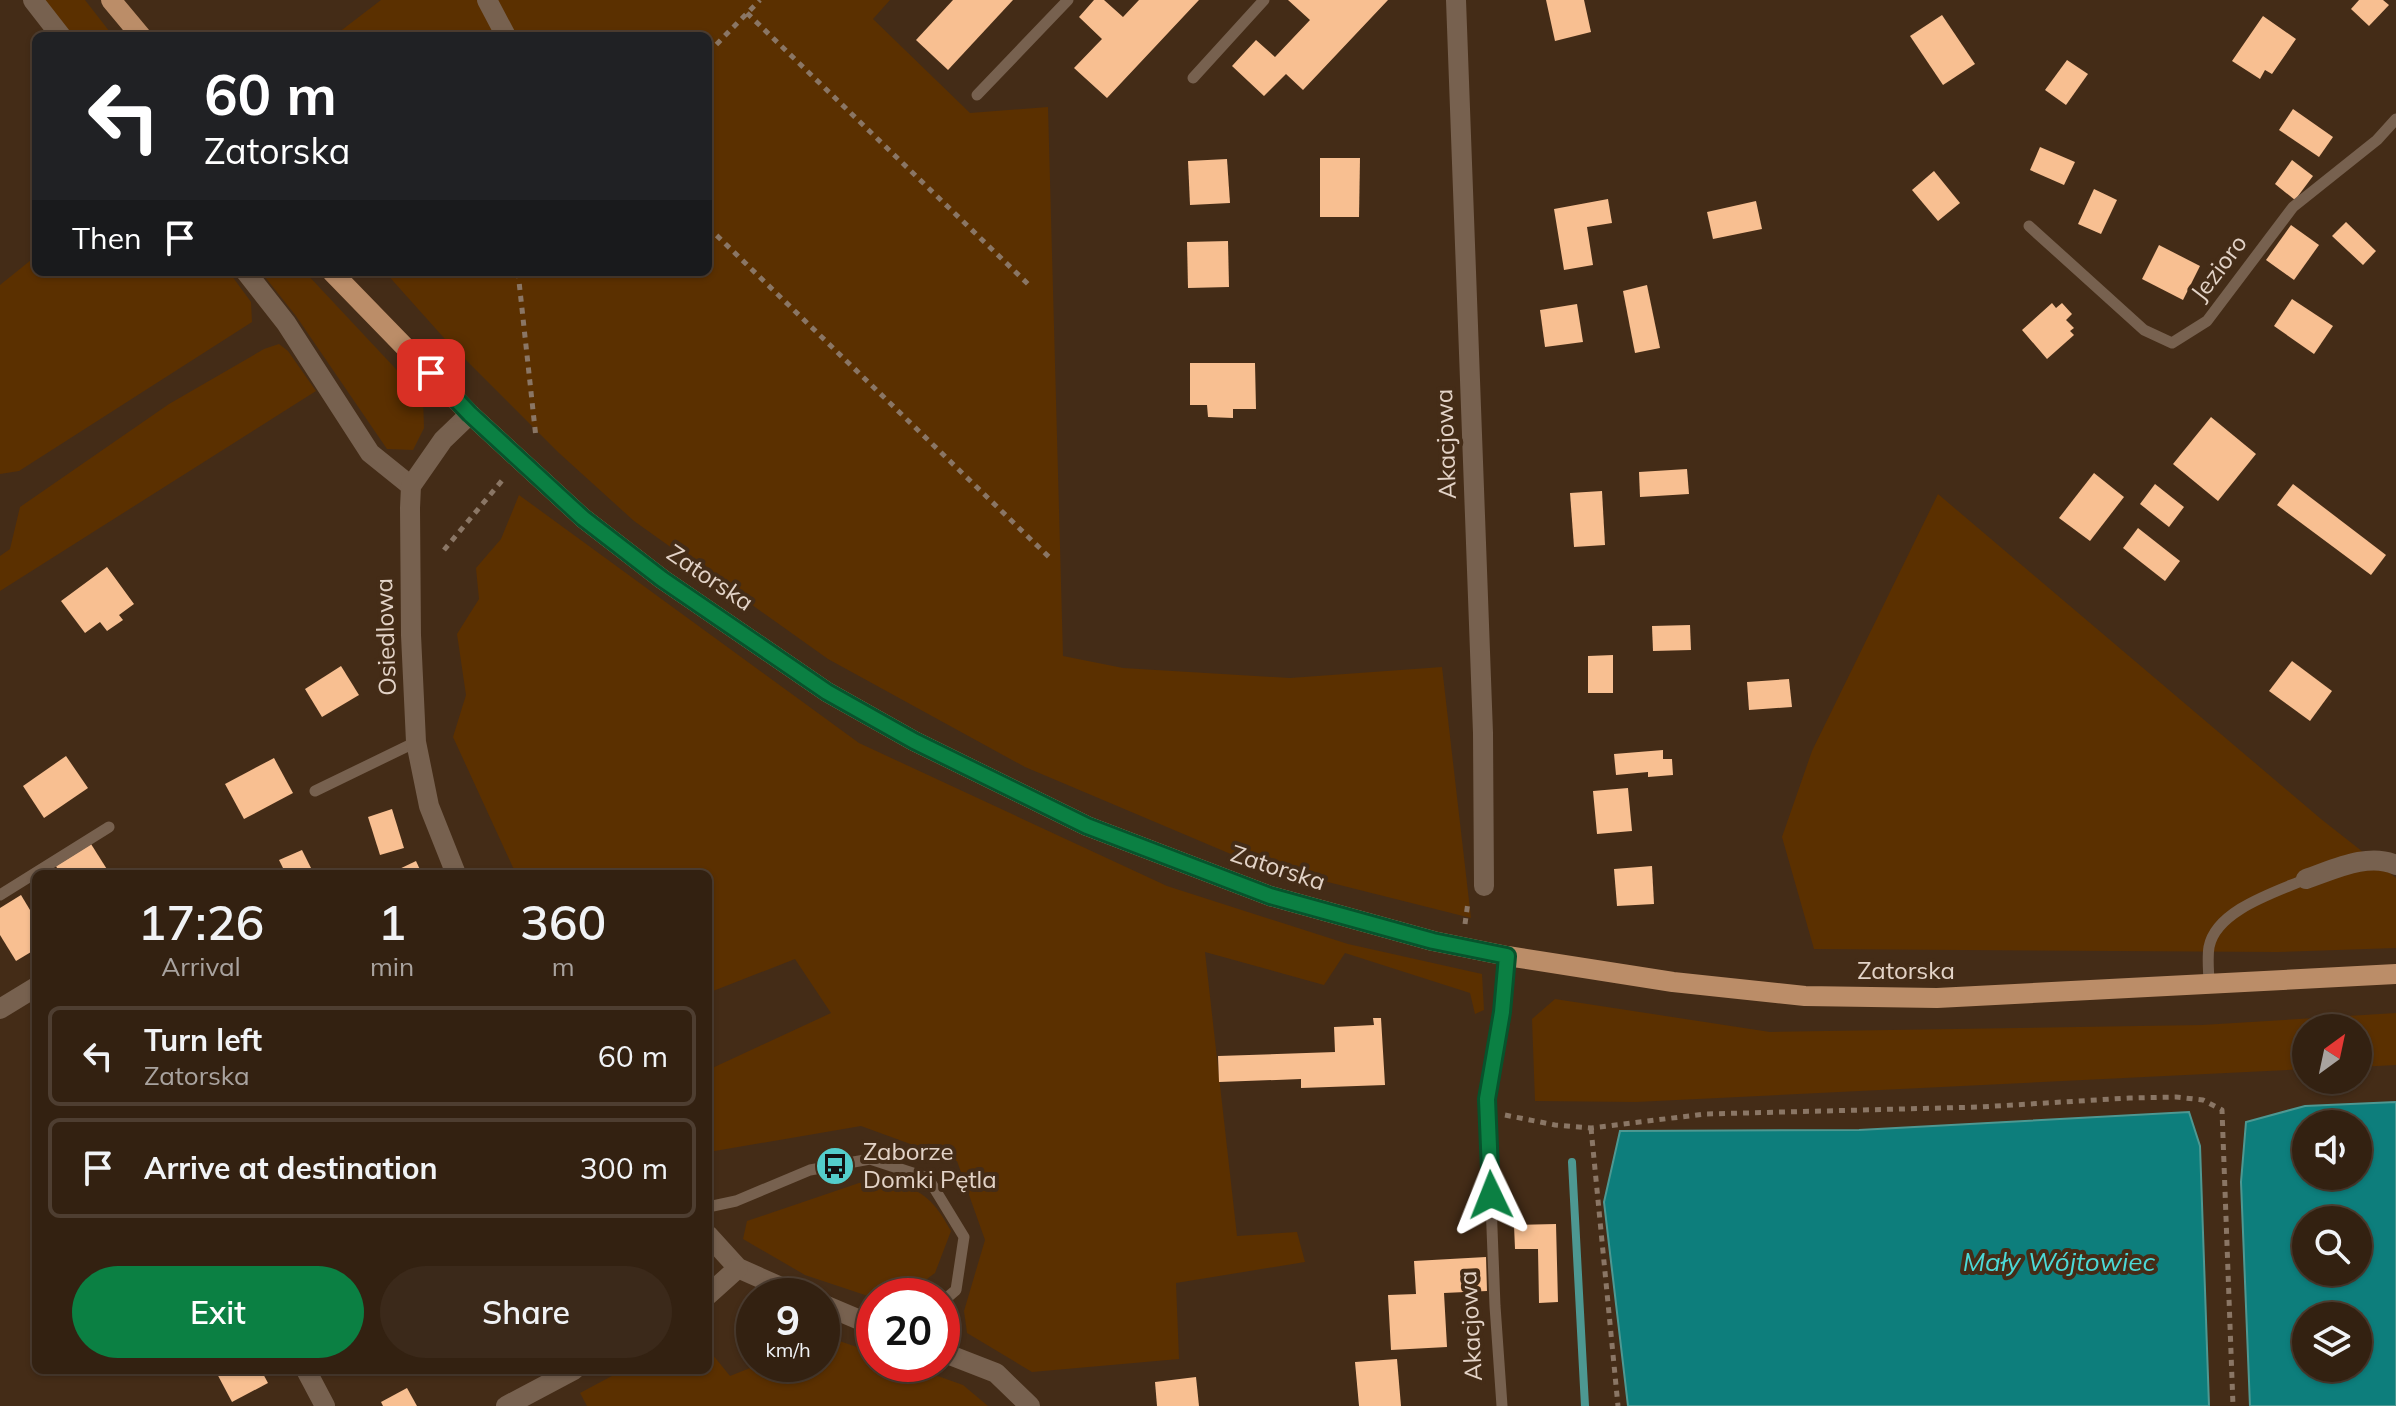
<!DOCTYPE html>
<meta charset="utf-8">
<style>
:root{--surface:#332111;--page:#3b291a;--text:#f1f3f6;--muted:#a9a39f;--line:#4e3e31;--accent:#0b8043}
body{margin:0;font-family:Mulish,sans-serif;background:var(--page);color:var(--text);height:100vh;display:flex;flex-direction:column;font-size:30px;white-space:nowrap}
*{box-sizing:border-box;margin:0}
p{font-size:26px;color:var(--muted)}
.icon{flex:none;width:44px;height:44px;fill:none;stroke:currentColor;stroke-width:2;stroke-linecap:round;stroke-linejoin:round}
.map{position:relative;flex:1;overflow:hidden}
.side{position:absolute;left:32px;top:870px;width:680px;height:504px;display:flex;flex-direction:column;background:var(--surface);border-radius:12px;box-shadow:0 2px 6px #0004,0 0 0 2px var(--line)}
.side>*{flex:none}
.top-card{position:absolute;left:32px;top:32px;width:680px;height:244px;border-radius:12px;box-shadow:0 2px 6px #0004,0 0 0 2px var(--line);background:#202124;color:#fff;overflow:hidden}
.needle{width:52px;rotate:33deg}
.fabs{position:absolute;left:2292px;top:1014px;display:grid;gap:16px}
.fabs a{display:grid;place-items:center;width:80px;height:80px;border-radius:50%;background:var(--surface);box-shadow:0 2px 6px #0004,0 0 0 2px var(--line);font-size:40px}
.speed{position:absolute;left:736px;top:1278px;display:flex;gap:16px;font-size:40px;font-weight:700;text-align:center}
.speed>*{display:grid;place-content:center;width:104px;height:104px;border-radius:50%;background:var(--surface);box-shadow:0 2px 6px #0004,0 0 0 2px var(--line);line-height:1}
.speed small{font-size:20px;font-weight:400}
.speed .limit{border:12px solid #d22;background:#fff;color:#111}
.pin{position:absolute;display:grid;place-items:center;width:68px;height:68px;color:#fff;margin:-34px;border-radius:16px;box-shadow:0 4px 12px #0006}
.me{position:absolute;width:88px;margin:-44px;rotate:358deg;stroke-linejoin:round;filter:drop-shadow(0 0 6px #0008)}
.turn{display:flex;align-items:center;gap:28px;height:168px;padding:0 40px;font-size:36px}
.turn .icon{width:104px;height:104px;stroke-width:2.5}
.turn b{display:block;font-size:56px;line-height:68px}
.then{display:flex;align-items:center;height:76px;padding:0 40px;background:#0003;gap:16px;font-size:30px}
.eta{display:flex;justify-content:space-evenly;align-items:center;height:136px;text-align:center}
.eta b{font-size:48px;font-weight:600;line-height:56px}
.cta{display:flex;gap:16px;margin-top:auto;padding:16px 40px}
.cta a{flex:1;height:92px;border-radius:48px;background:var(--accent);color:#fff;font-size:32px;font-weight:600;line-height:92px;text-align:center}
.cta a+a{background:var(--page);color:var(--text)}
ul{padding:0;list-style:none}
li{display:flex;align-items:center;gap:24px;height:100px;margin:0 16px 12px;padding:0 24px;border:4px solid var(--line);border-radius:12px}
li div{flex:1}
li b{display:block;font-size:30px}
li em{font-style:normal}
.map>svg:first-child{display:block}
</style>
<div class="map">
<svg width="2396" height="1406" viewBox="0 0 2396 1406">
<rect width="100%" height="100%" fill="#442c17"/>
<g fill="#5b3000">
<polygon points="44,0 85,0 113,36 73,36"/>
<polygon points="381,0 890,0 873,19 970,113 1048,107 1063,656 1123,668 1290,678 1442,667 1471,918 1252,863 1025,767 828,659 634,521 559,453 444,338 385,272 708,272 708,36 334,36"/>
<polygon points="36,256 36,272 229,272 251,302 252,322 19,471 0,474 0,285"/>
<polygon points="261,272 305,272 423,398 424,428 413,450 387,449 296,316"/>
<polygon points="279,344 288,351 316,391 0,591 0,556 10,549 20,507 169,404 264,349"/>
<polygon points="1938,494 2321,819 2396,878 2396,948 2277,952 1814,949 1782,837 1812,751"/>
<polygon points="519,495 859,743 1167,886 1348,944 1482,974 1484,1010 1475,1014 1470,993 1345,953 1324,985 1205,952 1237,1236 1297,1232 1305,1262 1176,1283 1179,1359 1032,1372 967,1333 964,1311 985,1240 957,1161 861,1126 709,1152 708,1070 831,1013 795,959 708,993 708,874 516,874 453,737 466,695 457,634 479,599 476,568 501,539"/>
<polygon points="1555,999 1770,1032 2202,1025 2396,1013 2396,1065 2358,1067 2358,1028 2306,1028 2306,1069 1636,1102 1535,1101 1532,1019"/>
<path d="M859,1183C908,1185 926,1184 951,1231L935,1273L904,1296L874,1298L805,1275L743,1239L747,1221Z"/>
<polygon points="828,1337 874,1353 874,1364 904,1364 963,1385 988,1406 587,1406 580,1393 623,1370 708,1370 708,1349 730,1376 760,1364 822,1364 822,1339"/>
</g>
<g fill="#0d7e7c" stroke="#4d9892" stroke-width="2" fill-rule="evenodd">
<path d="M2396,1102V1406H2250L2241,1182L2246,1122L2305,1106ZM2306,1124H2358V1176H2306ZM2306,1220H2358V1272H2306ZM2306,1316H2358V1368H2306Z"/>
<polygon points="2189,1112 2200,1146 2209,1406 1628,1406 1604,1202 1620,1131 1859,1130"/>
</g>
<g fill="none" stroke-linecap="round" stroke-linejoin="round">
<polyline stroke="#4d9892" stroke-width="8" points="1572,1162 1585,1406"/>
</g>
<g fill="#f8bf91">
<polygon points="953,0 1013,0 948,70 916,40"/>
<polygon points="1094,0 1104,0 1123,17 1139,0 1199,0 1107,98 1074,68 1102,39 1079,17"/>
<polygon points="1288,0 1388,0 1303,90 1286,74 1264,96 1232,66 1256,40 1275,57 1310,20"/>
<polygon points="1546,0 1584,0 1591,32 1555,41"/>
<polygon points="2359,0 2383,0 2389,5 2369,26 2351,9"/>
<polygon points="1942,15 1975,64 1943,85 1910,36"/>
<polygon points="2263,16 2296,39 2272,74 2265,70 2260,79 2232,61"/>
<polygon points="2067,60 2088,74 2066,105 2045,90"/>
<polygon points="2293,109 2333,137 2319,157 2279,130"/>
<polygon points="2040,147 2075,162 2064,185 2030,170"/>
<polygon points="1320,158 1360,158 1359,217 1320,217"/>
<polygon points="1227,159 1230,203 1190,205 1188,161"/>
<polygon points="2292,160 2313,176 2295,200 2275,184"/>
<polygon points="1934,171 1960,203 1938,221 1912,190"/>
<polygon points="2094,189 2117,200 2101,234 2078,224"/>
<polygon points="1608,199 1612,223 1587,227 1593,265 1564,270 1554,209"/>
<polygon points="1756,201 1762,229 1713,239 1707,212"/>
<polygon points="2346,222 2376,251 2363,265 2332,236"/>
<polygon points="2291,225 2319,245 2294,280 2266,260"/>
<polygon points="1228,241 1229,287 1188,288 1187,242"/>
<polygon points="2159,245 2200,266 2183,300 2142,279"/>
<polygon points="1647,285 1660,348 1635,353 1623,291"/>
<polygon points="2292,299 2333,326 2314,354 2274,326"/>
<polygon points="2052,303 2056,308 2062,303 2072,314 2066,320 2074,328 2070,331 2074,335 2047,359 2022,330"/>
<polygon points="1577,304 1583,342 1545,347 1540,310"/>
<polygon points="1190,363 1255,363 1256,409 1233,409 1233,418 1208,417 1207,405 1190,405"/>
<polygon points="2211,417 2256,454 2218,501 2173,464"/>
<polygon points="1687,469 1689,494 1640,497 1639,472"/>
<polygon points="2094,473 2124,497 2090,541 2059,518"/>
<polygon points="2155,484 2184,507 2169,527 2140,504"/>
<polygon points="2293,484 2386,555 2371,575 2277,505"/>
<polygon points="1602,491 1605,545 1574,547 1570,493"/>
<polygon points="2138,528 2180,561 2165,581 2123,548"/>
<polygon points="107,567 134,604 119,615 123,620 107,631 100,622 85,633 61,601"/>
<polygon points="1690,625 1691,650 1653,651 1652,626"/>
<polygon points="1613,655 1613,693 1588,693 1588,656"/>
<polygon points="2292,661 2332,691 2310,721 2269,691"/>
<polygon points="341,666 359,695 322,717 305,689"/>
<polygon points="1789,679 1792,707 1749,710 1747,682"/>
<polygon points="1663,750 1663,759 1672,759 1673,775 1648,777 1648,772 1616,775 1614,754"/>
<polygon points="66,756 88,788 44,818 23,786"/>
<polygon points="274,758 293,793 244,819 225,784"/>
<polygon points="1628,788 1632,831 1597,834 1593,791"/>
<polygon points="392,809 404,848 380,855 368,817"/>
<polygon points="91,844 110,874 60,874 56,866"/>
<polygon points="302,850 314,874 286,874 279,860"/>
<polygon points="416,861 422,874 394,874 393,872"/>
<polygon points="1652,866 1654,904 1617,906 1614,869"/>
<polygon points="21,895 36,920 36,949 16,961 0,935 0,908"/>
<polygon points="1373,1018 1381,1018 1385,1085 1301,1088 1301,1079 1219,1082 1218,1056 1335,1052 1334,1027 1374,1025"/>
<polygon points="1556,1224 1558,1302 1539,1303 1538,1249 1515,1249 1514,1225"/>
<polygon points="1486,1257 1487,1291 1444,1293 1447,1347 1391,1350 1388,1295 1416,1294 1414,1261"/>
<polygon points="1397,1359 1401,1406 1359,1406 1355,1362"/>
<polygon points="215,1370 261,1370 268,1383 232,1402"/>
<polygon points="1196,1377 1199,1406 1157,1406 1155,1382"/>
<polygon points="407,1388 417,1406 383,1406 381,1402"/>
</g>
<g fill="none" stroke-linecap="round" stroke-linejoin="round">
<g stroke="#8a7665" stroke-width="5" stroke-dasharray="6 6" stroke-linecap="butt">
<polyline points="747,13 1029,285"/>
<polyline points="708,53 760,0"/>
<polyline points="708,227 1049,557"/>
<polyline points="518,272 536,438"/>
<polyline points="444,550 505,477"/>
<polyline points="1465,924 1468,902"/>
<polyline points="1505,1115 1555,1125 1591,1128 1705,1114 1980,1107 2129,1098 2176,1097 2203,1100 2222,1110 2233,1406"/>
<polyline points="1591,1128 1618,1406"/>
</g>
<g stroke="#77614f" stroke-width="11">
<polyline points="1193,78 1264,0"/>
<polyline points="977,95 1068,0"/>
<polyline points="2029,226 2144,330 2172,343 2207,321 2293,207 2377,140 2396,119"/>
<polyline points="315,791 416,742"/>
<polyline points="0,895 109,827"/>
<path d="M2209,985C2209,973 2207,959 2209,947C2216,910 2276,892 2306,879"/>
<polyline points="708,1207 736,1201 810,1170 870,1159 928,1178 964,1237 956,1290 942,1302"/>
<polyline points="1502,1406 1495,1306 1487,1099 1502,1012 1507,956"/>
</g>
<g stroke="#77614f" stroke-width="20">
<polyline points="33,0 61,36"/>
<polyline points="487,0 506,36"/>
<polyline points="1456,0 1483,733 1484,886"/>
<polyline points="246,272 286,323 370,453 411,486"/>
<polyline points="456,874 429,806 416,742 411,635 410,508 411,486 443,440 470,414"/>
<path d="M2306,879C2333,870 2368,852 2396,865"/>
<polyline points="0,1009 36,987"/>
<polyline points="708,1235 738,1268 801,1296"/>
<polyline points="708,1295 738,1268"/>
<polyline points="822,1304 874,1326"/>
<polyline points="942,1352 996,1373 1030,1406"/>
<polyline points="306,1370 325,1406"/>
<polyline points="506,1406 574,1370"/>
</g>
<g stroke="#bb8d68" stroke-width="20">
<polyline points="111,0 141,36"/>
<polyline points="332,272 470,414 583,518 662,579 827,692 914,741 1087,826 1270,896 1433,941 1507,956 1673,982 1805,996 1937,998 2396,974"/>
</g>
</g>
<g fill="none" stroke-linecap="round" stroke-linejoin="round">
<defs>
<polyline id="route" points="431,373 470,414 583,518 662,579 827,692 914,741 1087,826 1270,896 1433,941 1507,956 1502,1012 1487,1099 1491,1195"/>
</defs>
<use href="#route" stroke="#07532c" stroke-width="20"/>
<use href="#route" stroke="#0b8043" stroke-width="14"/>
</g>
<defs>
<symbol id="bus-disc" viewBox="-11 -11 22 22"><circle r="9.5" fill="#53cdcb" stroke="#442c17"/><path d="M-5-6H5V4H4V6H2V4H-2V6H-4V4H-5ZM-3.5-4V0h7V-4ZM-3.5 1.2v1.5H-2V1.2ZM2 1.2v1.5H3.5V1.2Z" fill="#111"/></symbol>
</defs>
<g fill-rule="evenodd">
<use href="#bus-disc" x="813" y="1144" width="44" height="44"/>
</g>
<g text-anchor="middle" stroke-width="8" stroke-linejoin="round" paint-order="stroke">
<g font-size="24" fill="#e3d3c7" stroke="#442c17">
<text transform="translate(2219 268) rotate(-53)" y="8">Jezioro</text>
<text transform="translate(1446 444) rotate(-92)" y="8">Akacjowa</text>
<text transform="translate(710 578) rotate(34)" y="8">Zatorska</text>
<text transform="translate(386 637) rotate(-92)" y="8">Osiedlowa</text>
<text transform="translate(1278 868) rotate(18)" y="8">Zatorska</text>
<text x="1906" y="979">Zatorska</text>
<text transform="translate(1471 1326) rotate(-93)" y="8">Akacjowa</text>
</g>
<g font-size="24" fill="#e3d3c7" stroke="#442c17" text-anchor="start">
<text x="863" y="1160">Zaborze<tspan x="863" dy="28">Domki Pętla</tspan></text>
</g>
<g font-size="26" font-style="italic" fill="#4bd9d7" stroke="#442c17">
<text x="2059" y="1271">Mały Wójtowiec</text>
</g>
</g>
</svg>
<div class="fabs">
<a><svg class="needle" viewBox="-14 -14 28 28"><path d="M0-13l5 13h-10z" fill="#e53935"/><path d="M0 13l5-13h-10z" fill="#a9a39f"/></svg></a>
<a><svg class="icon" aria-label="sound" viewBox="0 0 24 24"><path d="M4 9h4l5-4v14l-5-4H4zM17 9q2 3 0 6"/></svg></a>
<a><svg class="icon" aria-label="search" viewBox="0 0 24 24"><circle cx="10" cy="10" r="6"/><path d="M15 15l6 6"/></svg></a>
<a><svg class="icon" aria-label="layers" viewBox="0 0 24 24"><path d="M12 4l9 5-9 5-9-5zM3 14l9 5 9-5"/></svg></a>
</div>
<div class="speed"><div>9<small>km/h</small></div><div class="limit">20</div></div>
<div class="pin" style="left:431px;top:373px;background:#d93025"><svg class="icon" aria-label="arrive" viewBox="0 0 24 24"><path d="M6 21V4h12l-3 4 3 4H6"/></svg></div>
<svg class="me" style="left:1491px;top:1195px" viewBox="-20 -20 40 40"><path d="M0-17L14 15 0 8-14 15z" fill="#0b8043" stroke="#fff" stroke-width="4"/></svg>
<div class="top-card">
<div class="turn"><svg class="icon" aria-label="left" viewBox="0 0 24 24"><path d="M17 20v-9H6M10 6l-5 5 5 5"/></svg><div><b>60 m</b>Zatorska</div></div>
<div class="then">Then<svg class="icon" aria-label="arrive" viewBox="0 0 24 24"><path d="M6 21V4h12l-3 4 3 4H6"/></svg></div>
</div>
<section class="side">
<div class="eta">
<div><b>17:26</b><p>Arrival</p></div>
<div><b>1</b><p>min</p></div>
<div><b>360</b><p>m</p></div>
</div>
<ul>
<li><svg class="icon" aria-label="left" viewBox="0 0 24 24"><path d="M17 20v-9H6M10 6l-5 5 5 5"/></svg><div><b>Turn left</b><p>Zatorska</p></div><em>60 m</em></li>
<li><svg class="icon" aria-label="arrive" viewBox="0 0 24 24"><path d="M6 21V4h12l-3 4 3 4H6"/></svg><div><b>Arrive at destination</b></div><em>300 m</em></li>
</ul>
<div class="cta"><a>Exit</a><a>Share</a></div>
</section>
</div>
